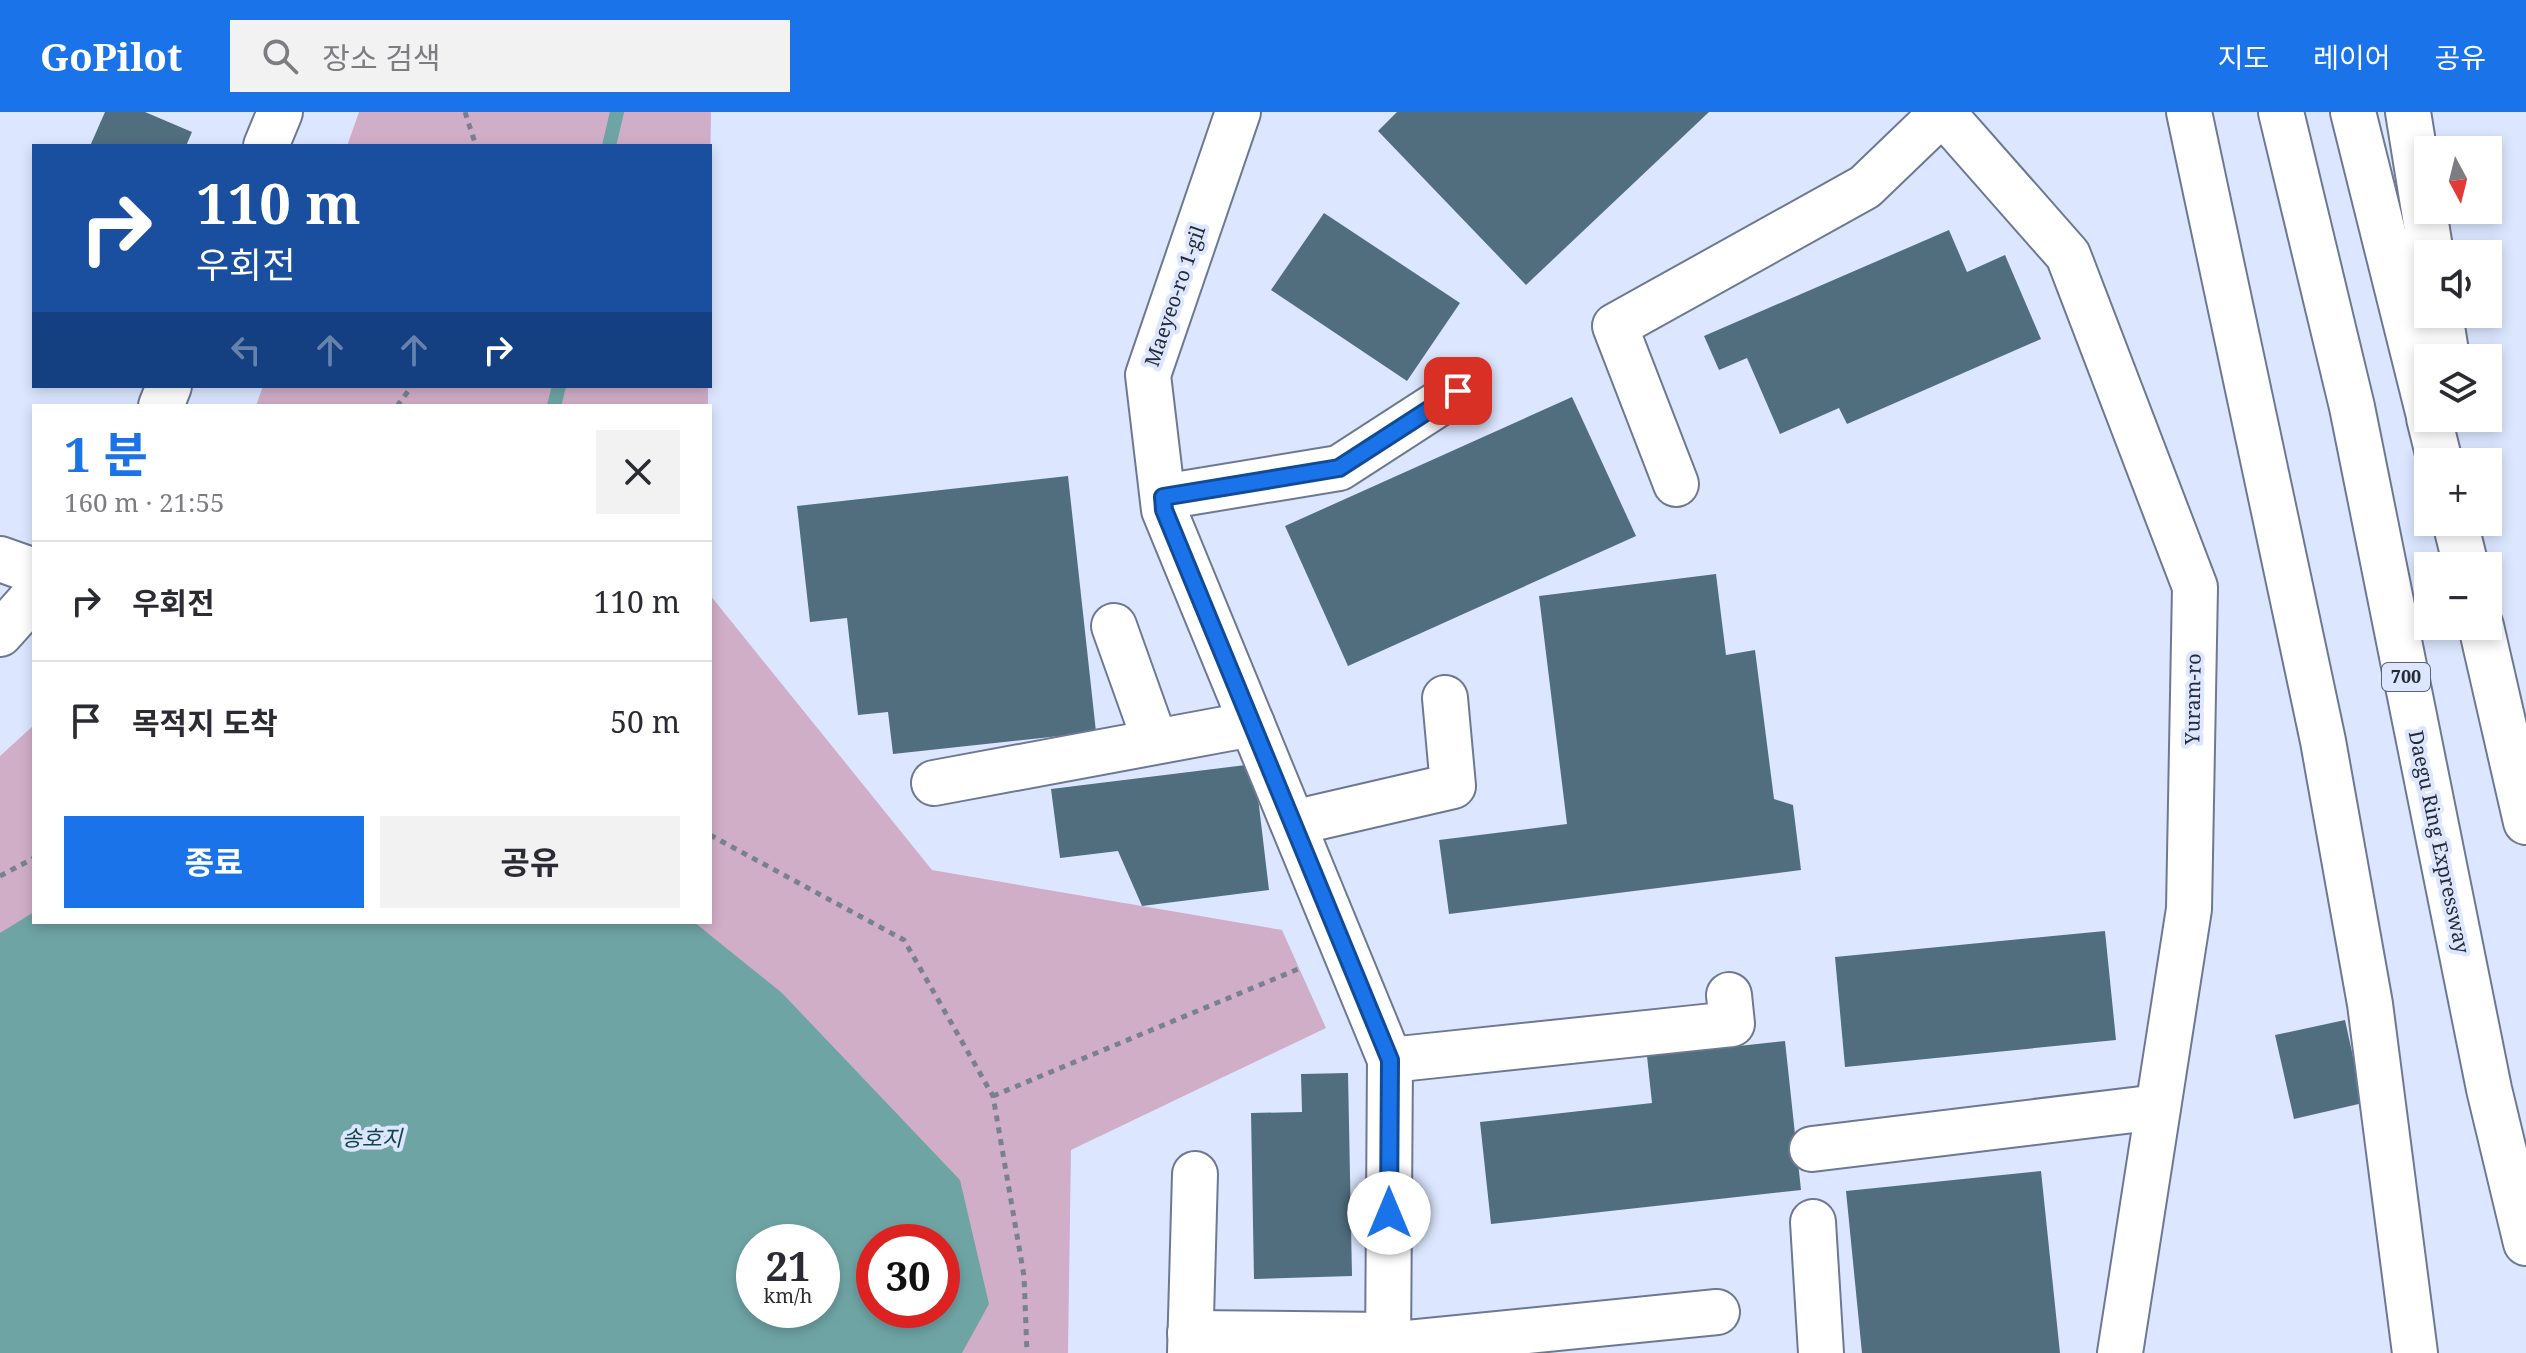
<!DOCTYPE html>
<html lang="ko">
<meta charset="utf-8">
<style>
:root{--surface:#fff;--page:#f2f2f3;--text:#2b2b33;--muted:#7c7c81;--line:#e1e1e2;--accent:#1a73e8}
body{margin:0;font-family:"Noto Serif","Noto Sans KR",serif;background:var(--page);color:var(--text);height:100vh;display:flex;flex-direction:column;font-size:30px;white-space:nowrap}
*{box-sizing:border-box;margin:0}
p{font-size:26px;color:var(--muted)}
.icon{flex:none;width:44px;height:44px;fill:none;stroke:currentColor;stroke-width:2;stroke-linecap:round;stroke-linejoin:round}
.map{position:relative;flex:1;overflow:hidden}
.sheet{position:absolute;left:32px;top:292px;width:680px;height:520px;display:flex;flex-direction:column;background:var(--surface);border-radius:0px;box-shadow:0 4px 12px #0003}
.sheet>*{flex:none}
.top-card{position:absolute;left:32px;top:32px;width:680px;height:244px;border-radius:0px;box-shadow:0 4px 12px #0003;background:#1a4fa0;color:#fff;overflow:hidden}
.needle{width:52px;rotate:173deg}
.tools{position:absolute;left:2414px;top:24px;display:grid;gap:16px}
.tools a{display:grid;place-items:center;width:88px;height:88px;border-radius:0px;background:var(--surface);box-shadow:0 4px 12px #0003;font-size:40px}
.speed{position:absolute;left:736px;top:1112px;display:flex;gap:16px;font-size:40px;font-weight:700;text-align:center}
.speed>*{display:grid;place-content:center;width:104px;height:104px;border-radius:50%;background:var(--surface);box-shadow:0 4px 12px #0003;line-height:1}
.speed small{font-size:20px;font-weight:400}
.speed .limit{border:12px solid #d22;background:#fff;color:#111}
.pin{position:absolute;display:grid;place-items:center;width:68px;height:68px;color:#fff;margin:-34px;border-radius:16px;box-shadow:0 4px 12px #0006}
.me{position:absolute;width:88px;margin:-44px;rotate:0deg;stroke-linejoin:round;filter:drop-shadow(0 0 6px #0008)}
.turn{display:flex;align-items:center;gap:28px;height:168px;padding:0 32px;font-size:36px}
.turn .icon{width:104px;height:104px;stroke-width:2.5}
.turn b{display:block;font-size:56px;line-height:68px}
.lanes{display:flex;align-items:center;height:76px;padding:0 32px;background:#0003;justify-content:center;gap:40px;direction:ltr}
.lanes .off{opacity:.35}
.round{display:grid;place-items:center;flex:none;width:84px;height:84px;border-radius:0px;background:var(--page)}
.overview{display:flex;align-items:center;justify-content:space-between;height:136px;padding:0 32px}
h1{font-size:48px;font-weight:700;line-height:60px;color:var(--accent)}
.action{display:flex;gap:16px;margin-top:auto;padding:16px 32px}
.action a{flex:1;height:92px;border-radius:0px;background:var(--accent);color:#fff;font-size:32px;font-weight:700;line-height:92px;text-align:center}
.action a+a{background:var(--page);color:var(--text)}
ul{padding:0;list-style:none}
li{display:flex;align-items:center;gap:24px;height:120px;padding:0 32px;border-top:2px solid var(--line)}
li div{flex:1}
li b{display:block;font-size:30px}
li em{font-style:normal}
header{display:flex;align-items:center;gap:48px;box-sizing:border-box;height:112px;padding:0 40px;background:var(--accent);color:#fff}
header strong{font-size:38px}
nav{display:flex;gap:44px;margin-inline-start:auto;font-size:28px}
.search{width:560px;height:72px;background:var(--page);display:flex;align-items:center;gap:20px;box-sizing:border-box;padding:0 28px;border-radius:0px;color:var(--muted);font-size:30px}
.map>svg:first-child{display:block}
</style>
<header>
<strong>GoPilot</strong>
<div class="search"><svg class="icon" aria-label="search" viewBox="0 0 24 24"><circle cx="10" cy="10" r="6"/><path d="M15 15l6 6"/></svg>장소 검색</div>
<nav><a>지도</a><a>레이어</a><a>공유</a></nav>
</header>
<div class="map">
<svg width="2526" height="1241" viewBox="0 0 2526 1241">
<rect width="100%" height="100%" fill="#dce7ff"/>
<g fill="#d1aec8" fill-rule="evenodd">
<polygon points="359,0 711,0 710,62 710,34 347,34"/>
<polygon points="263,274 708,274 708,294 256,294"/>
<path d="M710,483L932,758L1282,818L1326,916L1071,1038L1068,1241H0V644L34,613V810H710ZM754,1130H822V1198H754ZM874,1130H942V1198H874Z"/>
</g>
<path fill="#6fa4a5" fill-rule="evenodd" d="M34,800V810H694L782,881L960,1068L989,1192L962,1241H0V821ZM822,1130V1198H754V1130ZM942,1130V1198H874V1130Z"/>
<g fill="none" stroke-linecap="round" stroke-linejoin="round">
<g stroke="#6fa4a5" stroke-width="14">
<polyline points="609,34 617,0"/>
<polyline points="554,294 559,274"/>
</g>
</g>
<g fill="#516e7e">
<polygon points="105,0 145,0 192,20 186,34 90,34"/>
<polygon points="1397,0 1709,0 1526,173 1378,19"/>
<polygon points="1324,101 1460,191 1407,269 1271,178"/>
<polygon points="1949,118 1967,160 2005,143 2041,227 1847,312 1839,296 1780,322 1747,246 1719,258 1704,224"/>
<polygon points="1572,285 1636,424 1348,554 1285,414"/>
<polygon points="1068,364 1096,620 893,642 888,600 858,603 847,506 810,510 797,394"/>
<polygon points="1716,462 1726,543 1755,538 1774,687 1793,693 1801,758 1449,802 1439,728 1567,712 1539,484"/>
<polygon points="1254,652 1269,778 1142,794 1118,739 1060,746 1051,677"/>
<polygon points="2105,819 2116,928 1845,955 1835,845"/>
<polygon points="2345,908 2363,991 2294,1007 2275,923"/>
<polygon points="1785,929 1801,1078 1491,1112 1480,1010 1652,991 1647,944"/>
<polygon points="1348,961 1352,1164 1254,1167 1251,1001 1302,1000 1301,962"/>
<polygon points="2041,1059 2060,1241 1862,1241 1846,1079"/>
</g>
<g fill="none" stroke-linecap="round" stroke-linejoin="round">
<defs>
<g id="minor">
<polyline points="1238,0 1148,263 1164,398 1390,948 1388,1241"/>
<polyline points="1942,0 2068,143 2195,475 2189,797 2120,1241"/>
<polyline points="266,34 280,0"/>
<polyline points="161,294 169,274"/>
<polyline points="1676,372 1615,214 1865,75 1942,1"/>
<polyline points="1163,385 1339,356 1458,279"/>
<polyline points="0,447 34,459"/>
<polyline points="1114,514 1155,629"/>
<polyline points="0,522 34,484"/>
<polyline points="934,671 1252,612"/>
<polyline points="1293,711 1453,674 1445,586"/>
<polyline points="1390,948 1732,912 1729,883"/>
<polyline points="1812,1037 2158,995"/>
<polyline points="1813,1110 1821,1241"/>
<polyline points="1190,1221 1388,1223"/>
<polyline points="1388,1233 1717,1200"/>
<polyline points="1190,1241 1195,1062"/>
</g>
<g id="highway">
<polyline points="2189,0 2323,629 2370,892 2415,1241"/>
<polyline points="2281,0 2352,295 2489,977 2526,1131"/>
<polyline points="2353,0 2428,300"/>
<polyline points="2408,0 2431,142"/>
<polyline points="2440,202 2447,246"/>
<polyline points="2429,306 2440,350"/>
<polyline points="2455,410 2466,454"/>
<polyline points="2481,514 2526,710"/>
</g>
</defs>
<use href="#minor" stroke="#6d7892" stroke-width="48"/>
<use href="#highway" stroke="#6d7892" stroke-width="48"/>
<g stroke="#798091" stroke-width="5" stroke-dasharray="6 6" stroke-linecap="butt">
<polyline points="465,0 476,34"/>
<polyline points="397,294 412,274"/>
<polyline points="710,723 904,828 993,984 1024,1164 1027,1241"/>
<polyline points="0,764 34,746"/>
<polyline points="993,984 1303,855"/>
</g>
<use href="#minor" stroke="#fff" stroke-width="44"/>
<use href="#highway" stroke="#fff" stroke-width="44"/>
</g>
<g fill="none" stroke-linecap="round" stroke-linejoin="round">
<defs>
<polyline id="route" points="1389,1101 1390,948 1164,398 1163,385 1339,356 1458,279"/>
</defs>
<use href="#route" stroke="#114b97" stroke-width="20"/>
<use href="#route" stroke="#1a73e8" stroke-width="14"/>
</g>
<g text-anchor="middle" stroke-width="8" stroke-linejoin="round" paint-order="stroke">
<rect fill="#dce7ff" stroke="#5c6372" stroke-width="2" x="2382" y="551" width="48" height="28" rx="6"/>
<g font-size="18" font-weight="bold" fill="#252a35">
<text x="2406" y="571">700</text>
</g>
<g font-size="20" fill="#252a35" stroke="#dce7ff">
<text transform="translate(1175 184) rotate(-71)" y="7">Maeyeo-ro 1-gil</text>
<text transform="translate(2193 587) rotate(-89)" y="7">Yuram-ro</text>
<text transform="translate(2439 730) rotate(78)" y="7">Daegu Ring Expressway</text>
</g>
<g font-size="22" font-style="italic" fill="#144547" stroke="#dce7ff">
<text x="372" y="1034">송호지</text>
</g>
</g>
</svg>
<div class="tools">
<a><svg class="needle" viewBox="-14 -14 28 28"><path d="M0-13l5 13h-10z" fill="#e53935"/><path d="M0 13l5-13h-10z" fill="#7c7c81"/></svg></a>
<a><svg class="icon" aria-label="sound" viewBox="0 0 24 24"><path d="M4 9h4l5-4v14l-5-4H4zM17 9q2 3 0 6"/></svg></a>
<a><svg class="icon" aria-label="layers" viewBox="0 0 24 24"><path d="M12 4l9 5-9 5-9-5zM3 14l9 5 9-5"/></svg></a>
<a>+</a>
<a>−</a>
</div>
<div class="speed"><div>21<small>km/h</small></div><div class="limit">30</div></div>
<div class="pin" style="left:1458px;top:279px;background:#d93025"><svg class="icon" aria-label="arrive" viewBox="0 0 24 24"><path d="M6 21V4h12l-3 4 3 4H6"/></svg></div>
<svg class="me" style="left:1389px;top:1101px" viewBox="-20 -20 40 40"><circle r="19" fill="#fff"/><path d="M0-13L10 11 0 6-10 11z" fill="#1a73e8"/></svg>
<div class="top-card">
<div class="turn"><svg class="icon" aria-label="right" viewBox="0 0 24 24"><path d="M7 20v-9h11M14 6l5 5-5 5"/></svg><div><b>110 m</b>우회전</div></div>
<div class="lanes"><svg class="icon off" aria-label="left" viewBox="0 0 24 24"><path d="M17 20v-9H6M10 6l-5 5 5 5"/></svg><svg class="icon off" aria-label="ahead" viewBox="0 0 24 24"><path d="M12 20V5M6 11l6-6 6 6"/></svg><svg class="icon off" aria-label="ahead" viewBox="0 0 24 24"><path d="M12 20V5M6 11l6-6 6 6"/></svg><svg class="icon" aria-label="right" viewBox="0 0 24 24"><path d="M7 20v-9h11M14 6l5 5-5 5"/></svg></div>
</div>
<section class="sheet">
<div class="overview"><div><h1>1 분</h1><p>160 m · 21:55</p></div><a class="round"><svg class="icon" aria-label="close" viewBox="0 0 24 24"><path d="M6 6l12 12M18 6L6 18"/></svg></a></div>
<ul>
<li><svg class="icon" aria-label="right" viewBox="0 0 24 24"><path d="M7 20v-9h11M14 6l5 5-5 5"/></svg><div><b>우회전</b></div><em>110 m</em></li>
<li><svg class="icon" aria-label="arrive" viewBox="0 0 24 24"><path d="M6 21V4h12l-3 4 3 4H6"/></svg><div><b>목적지 도착</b></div><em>50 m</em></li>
</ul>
<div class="action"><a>종료</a><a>공유</a></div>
</section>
</div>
